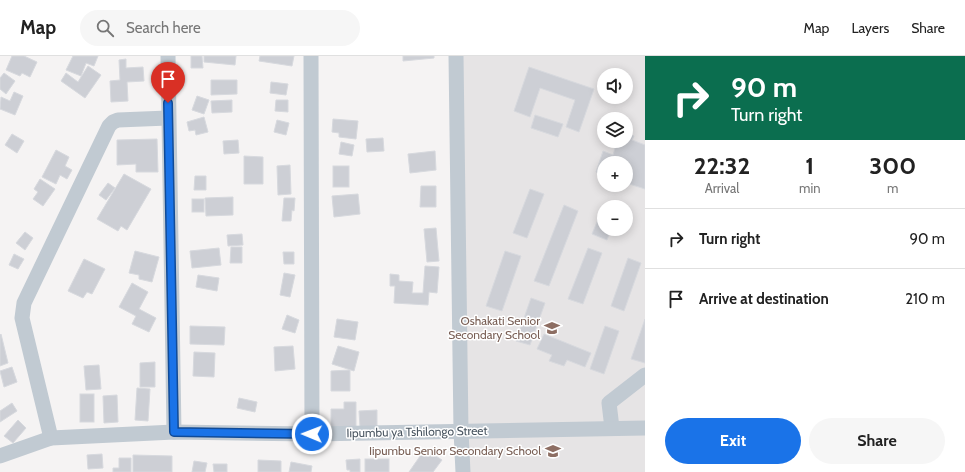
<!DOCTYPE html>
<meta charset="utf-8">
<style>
:root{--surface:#fff;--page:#f6f6f6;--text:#222;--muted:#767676;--line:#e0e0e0;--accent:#1a73e8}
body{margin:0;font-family:Cabin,sans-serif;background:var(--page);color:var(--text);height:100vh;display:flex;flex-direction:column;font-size:15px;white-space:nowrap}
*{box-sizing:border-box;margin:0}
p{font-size:13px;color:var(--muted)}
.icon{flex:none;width:22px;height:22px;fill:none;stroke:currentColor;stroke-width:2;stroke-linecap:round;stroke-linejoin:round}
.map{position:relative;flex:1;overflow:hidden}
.panel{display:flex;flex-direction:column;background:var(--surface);width:320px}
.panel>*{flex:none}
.banner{background:#0b6e4f;color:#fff;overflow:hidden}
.controls{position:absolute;left:597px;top:12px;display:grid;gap:8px}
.controls a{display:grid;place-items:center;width:36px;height:36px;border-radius:50%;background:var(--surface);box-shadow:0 2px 10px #0003;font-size:20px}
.pin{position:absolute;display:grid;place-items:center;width:34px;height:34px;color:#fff;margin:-41px -17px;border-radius:50% 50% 50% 0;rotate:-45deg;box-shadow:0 0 4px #0007}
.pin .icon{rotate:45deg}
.me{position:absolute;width:44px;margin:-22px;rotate:271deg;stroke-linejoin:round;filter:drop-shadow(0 0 3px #0008)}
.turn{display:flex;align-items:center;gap:14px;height:84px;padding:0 20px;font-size:18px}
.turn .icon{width:52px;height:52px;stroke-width:2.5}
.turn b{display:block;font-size:28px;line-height:34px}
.eta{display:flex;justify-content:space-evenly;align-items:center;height:68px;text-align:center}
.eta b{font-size:24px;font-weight:700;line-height:28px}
.primary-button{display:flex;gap:8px;margin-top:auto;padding:8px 20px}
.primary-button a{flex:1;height:46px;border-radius:24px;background:var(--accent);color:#fff;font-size:16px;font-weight:700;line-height:46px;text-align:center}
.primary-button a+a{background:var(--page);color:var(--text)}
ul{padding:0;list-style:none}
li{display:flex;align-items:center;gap:12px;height:60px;padding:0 20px;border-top:1px solid var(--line)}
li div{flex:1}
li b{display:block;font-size:15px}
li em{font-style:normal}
header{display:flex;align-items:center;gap:24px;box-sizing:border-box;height:56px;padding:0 20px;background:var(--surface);border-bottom:1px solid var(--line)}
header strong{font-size:19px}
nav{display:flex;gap:22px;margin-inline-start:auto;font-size:14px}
.search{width:280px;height:36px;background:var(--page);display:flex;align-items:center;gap:10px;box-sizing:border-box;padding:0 14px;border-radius:22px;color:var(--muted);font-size:15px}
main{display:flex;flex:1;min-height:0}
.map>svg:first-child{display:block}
</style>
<header>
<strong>Map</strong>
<div class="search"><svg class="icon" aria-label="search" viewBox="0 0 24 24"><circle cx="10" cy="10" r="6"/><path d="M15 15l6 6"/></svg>Search here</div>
<nav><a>Map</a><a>Layers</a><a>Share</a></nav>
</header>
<main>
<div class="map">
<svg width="645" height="416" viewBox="0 0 645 416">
<rect width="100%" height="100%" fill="#f5f3f3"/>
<path fill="#e6e4e5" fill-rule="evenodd" d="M456,0H645V416H463ZM604,19H626V41H604ZM604,63H626V85H604ZM604,107H626V129H604ZM604,151H626V173H604Z"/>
<g fill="#cdcfd5" stroke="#d7d9de">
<polygon points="12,0 24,0 37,6 30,21 22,17 20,20 6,14"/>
<polygon points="73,0 98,0 94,10 86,7 81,20 66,14"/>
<polygon points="191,0 202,0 203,12 191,12"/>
<polygon points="204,0 236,0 235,9 204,6"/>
<polygon points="260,0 294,0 292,10 259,5"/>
<polygon points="403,0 434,0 434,2 403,5"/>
<polygon points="126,3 126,12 143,11 144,25 127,26 128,45 111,46 110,25 120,24 119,4"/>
<polygon points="88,10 101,19 85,42 61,25 66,17 78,26"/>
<polygon points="529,11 594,33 579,76 566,71 575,44 540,32 530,61 514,55"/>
<polygon points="4,17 15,25 6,38 0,33 0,22"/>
<polygon points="211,24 237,24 237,38 211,39"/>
<polygon points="271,26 288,28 286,39 270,37"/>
<polygon points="14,36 23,40 15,59 0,53 1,41 10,45"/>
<polygon points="197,40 209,44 204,58 192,54"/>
<polygon points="232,44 232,56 212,57 211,45"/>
<polygon points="276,44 288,44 288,56 275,55"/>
<polygon points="535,59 563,68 558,81 531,72"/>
<polygon points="204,61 208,76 196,79 195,74 189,75 187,66"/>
<polygon points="333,63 358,65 356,83 339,81 339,77 332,76"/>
<polygon points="277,64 289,67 286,79 274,76"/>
<polygon points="626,77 634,80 632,84 645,89 645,133 626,127 626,107 604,107 604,119 596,116 603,95 613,99 617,85 626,85"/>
<polygon points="12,78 24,85 17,97 5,89"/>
<polygon points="383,82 384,95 367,96 366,83"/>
<polygon points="157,83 158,116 136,116 136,108 117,109 117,84"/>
<polygon points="238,84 239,97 224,98 223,85"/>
<polygon points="341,86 354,89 352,100 339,98"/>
<polygon points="56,94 69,101 65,110 72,114 67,123 60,119 56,128 42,121"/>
<polygon points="435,95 436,114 410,117 408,98"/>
<polygon points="244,100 263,101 263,128 244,128"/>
<polygon points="290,109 291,138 278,139 277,110"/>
<rect x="333" y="110" width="16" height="21"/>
<polygon points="124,118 151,133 127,174 121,170 118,175 97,163"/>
<polygon points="195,120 206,120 206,134 194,134"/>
<polygon points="40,123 55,133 43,150 33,143 38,136 34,133"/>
<polygon points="108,127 115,132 106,144 99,139"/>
<polygon points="421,130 436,130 436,151 420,151"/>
<polygon points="530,133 544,138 527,182 513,177"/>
<polygon points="358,138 360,158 334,161 332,140"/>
<polygon points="233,141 233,159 206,160 205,142"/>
<polygon points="284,142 295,142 294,155 292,154 291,165 282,165"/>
<rect x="192" y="143" width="12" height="13"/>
<polygon points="564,149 578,155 549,230 534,225"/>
<polygon points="599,161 604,162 604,173 611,173 607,184 592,178"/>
<polygon points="436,172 439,205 427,206 424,173"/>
<polygon points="25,176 33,182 25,194 16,187"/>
<polygon points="242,178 243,189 228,190 227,179"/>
<polygon points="231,191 242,191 242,207 230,207"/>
<polygon points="219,192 221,209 192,212 190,195"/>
<polygon points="588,192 602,197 583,248 568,243"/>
<polygon points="135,195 159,201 152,226 139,223 139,219 129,217"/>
<polygon points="505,195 521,200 502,255 486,250"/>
<polygon points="283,196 294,196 294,208 284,208"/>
<polygon points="14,198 24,203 18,213 9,209"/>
<polygon points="628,202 641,207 624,255 611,250"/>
<polygon points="84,203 105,213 92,238 87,236 83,242 68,235"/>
<polygon points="425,210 439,211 437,237 429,236 428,249 394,247 395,230 390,230 390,218 399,219 399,225 413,226 412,237 423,237"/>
<polygon points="284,217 295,219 290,241 280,239"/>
<polygon points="198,219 219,222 217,235 196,231"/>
<polygon points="132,227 148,236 139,253 156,262 149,276 132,268 136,260 119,251"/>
<polygon points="531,242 545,247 530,289 516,285"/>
<polygon points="287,259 299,264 295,277 282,273"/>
<polygon points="337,263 358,266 355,284 334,281"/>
<polygon points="645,263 645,307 631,303"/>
<polygon points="190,270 225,271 224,289 190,288"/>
<polygon points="605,270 619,275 604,318 590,313"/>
<polygon points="1,278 8,307 0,310 0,279"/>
<polygon points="544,278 591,297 585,311 567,304 564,310 549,305 552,299 537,293"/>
<polygon points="293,290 295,313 275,315 274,291"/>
<polygon points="338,290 359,296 354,315 332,308"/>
<polygon points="194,296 215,297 214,321 193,320"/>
<polygon points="155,306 155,331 140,331 140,307"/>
<polygon points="99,309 101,333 86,334 84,310"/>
<polygon points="12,311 17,326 4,331 0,315"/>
<polygon points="350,314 350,335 331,335 331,315"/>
<polygon points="137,332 150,333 148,365 135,364"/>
<rect x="80" y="338" width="14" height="28"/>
<polygon points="117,339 118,366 104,367 103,340"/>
<polygon points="239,342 257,346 255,356 237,352"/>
<polygon points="344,346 356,346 356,372 331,371 331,353 344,353"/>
<polygon points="12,347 17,355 0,366 0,355"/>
<polygon points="377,354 377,370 360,371 359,355"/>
<polygon points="18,364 26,372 13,387 4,380"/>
<polygon points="425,393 442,404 433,416 409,416"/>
<polygon points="102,398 103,412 88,413 87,399"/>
<polygon points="133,399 172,400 172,416 133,416"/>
<polygon points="119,402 131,402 131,416 113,416 113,412 119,412"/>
<polygon points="360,403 360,416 350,416 350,414 347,414 346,404"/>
<rect x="365" y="403" width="24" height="13"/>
<polygon points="258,404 281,405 281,416 258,416"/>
<polygon points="194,405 207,407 205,416 192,416"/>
<polygon points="291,406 312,410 311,416 289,416"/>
<polygon points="213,408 227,408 227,416 214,416"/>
</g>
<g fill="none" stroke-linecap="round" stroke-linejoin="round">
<g stroke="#c1cad2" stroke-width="15">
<polyline points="168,0 174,376"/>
<polyline points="311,0 312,378"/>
<polyline points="456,0 461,375 463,416"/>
<polyline points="612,372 609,347 645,319"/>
<polyline points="51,382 22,262 24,247 109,70 113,66 118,64 168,62"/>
<polyline points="0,400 51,382 174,376 312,378 645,372"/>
</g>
</g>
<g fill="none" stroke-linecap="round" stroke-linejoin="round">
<defs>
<polyline id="route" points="168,47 174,376 312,378"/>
</defs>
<use href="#route" stroke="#114b97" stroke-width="10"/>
<use href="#route" stroke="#1a73e8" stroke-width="7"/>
</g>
<defs>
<symbol id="school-bare" viewBox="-9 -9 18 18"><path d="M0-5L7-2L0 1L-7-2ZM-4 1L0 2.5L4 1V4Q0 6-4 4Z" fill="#8d6e63" stroke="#fff" stroke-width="2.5" paint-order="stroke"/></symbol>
</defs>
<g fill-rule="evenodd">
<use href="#school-bare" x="541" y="261" width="22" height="22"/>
<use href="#school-bare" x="542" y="384" width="22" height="22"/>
</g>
<g text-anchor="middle" stroke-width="3" stroke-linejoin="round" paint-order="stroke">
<g font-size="12" fill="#785e54" stroke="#fff" text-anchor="end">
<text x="540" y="269">Oshakati Senior<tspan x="540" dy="14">Secondary School</tspan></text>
<text x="541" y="399">Iipumbu Senior Secondary School</text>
</g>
<g font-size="12" fill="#4a5661" stroke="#fff">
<text transform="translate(417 376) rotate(-1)" y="4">Iipumbu ya Tshilongo Street</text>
</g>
</g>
</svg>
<div class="controls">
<a><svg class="icon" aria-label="sound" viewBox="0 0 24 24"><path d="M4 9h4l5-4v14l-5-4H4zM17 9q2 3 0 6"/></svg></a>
<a><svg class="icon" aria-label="layers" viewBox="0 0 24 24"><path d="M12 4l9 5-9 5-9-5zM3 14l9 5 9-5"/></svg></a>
<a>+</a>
<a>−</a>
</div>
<div class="pin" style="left:168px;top:47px;background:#d93025"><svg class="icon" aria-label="arrive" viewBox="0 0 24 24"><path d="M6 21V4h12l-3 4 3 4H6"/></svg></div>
<svg class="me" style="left:312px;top:378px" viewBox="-20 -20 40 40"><circle r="17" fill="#1a73e8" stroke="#fff" stroke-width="3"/><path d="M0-11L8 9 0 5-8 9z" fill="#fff"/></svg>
</div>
<section class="panel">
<div class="banner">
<div class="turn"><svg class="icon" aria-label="right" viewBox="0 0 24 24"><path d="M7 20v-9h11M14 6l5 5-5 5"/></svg><div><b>90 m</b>Turn right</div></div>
</div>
<div class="eta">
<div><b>22:32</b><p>Arrival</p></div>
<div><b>1</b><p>min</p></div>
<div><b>300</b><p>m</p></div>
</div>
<ul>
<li><svg class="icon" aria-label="right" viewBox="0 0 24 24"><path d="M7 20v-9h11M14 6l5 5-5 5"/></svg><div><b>Turn right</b></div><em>90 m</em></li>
<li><svg class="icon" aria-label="arrive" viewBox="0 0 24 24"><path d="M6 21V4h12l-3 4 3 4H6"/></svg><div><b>Arrive at destination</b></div><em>210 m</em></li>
</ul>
<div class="primary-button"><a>Exit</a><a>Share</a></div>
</section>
</main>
